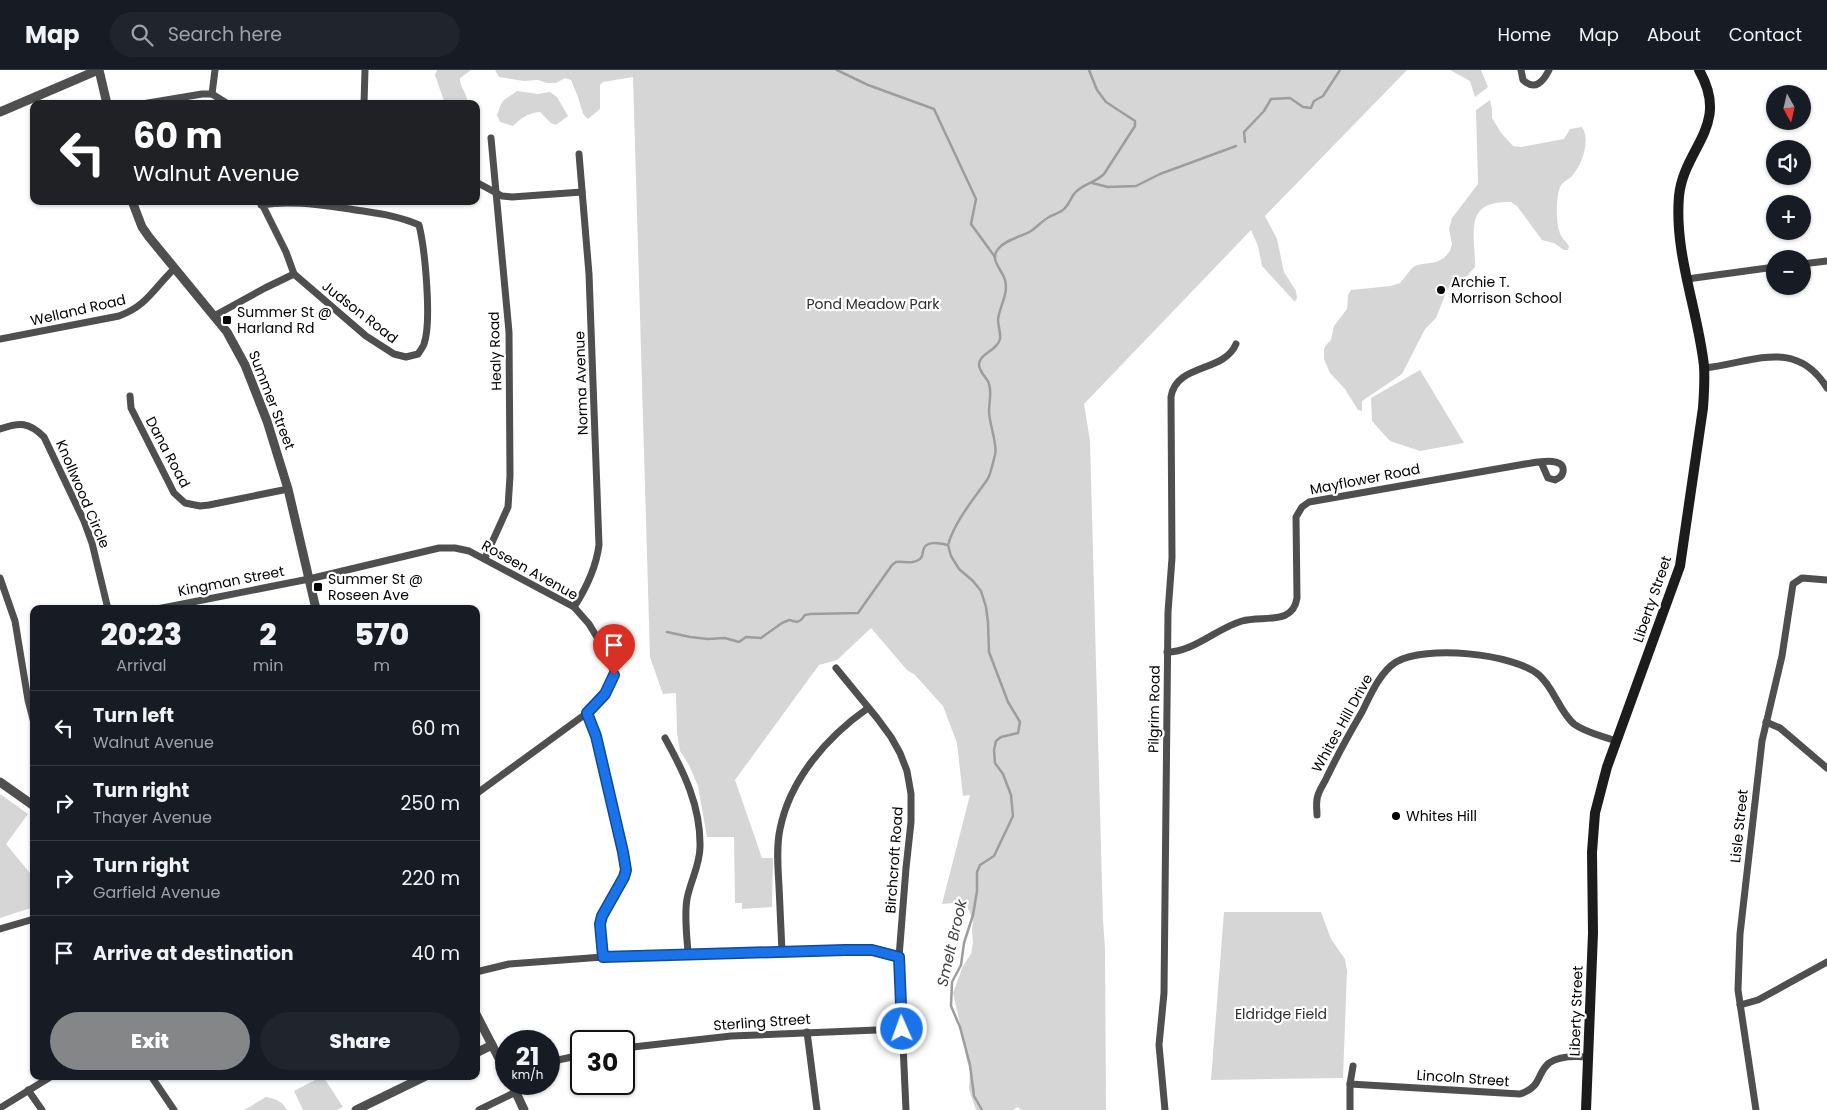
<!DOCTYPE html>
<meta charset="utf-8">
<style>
:root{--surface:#171b24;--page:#20242c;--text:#f1f3f6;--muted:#9ea1a6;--line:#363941;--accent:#858687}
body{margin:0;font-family:Poppins,sans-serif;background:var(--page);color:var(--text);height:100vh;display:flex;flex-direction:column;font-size:19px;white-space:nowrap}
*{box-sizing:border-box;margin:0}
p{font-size:16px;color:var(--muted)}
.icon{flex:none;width:28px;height:28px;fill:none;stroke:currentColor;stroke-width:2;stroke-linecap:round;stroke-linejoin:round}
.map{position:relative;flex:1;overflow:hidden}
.details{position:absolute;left:30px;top:535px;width:450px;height:475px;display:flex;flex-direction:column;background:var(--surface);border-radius:10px;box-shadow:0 1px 4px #0004}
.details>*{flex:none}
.hud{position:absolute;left:30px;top:30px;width:450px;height:105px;border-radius:10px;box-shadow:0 1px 4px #0004;background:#202124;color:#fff;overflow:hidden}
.needle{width:32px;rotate:172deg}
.buttons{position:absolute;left:1766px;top:15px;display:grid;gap:10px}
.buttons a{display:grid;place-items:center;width:45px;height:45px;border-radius:50%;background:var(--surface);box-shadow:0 1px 4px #0004;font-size:25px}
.speed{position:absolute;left:495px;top:960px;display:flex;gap:10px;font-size:25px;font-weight:700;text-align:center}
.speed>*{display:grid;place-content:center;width:65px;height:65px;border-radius:50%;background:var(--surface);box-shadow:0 1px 4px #0004;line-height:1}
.speed small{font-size:12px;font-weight:400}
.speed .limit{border:2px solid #111;border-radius:8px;background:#fff;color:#111}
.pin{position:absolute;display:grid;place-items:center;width:42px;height:42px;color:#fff;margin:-51px -21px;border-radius:50% 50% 50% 0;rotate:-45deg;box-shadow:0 0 5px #0007}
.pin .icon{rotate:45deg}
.me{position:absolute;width:55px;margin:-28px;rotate:358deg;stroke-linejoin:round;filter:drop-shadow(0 0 4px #0008)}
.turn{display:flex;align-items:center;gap:18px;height:105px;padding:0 20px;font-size:22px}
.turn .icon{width:65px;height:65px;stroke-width:2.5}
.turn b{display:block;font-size:35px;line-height:42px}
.eta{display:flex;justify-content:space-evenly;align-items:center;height:85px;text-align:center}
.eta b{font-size:30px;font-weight:800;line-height:35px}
.action{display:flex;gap:10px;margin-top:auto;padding:10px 20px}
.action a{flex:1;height:58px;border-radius:30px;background:var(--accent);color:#fff;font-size:20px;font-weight:800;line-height:58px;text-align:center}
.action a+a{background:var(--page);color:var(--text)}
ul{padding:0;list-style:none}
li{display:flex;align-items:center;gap:15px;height:75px;padding:0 20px;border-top:1px solid var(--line)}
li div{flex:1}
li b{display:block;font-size:19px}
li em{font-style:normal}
header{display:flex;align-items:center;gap:30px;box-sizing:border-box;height:70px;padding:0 25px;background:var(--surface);border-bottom:1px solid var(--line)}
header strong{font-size:24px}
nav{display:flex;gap:28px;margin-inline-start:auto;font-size:18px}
.search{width:350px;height:45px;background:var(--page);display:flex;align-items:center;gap:12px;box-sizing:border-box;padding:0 18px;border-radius:28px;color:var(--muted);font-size:19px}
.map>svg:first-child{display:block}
</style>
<header>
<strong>Map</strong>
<div class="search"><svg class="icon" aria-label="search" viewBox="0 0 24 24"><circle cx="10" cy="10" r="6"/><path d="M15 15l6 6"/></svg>Search here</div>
<nav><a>Home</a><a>Map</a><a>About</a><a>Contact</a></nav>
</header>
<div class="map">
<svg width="1827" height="1040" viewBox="0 0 1827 1040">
<rect width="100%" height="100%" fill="#fff"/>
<g fill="#d6d6d6">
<path d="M437,0H471L460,8C459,17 468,24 468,34H445L435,5Z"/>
<polygon points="495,0 1407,0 1265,146 1277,169 1284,202 1296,221 1297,228 1295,232 1262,196 1258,176 1251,160 1084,334 1090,371 1103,851 1105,878 1106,1040 1021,1040 1018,1037 1013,1040 976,1040 969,1019 970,1001 966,987 962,962 953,923 963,896 971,884 973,873 972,860 973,850 965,832 942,834 970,725 963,726 957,673 943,636 915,605 907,600 871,558 837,590 819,595 735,710 762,788 773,788 772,837 742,839 742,833 735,833 734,767 707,767 698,716 689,695 680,681 677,663 676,623 663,624 650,587 633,7 603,12 600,15 600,39 588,49 583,44 578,27 571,10 565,8 556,13 547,13 538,10 524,11 499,7"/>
<polygon points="1450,0 1481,0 1488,17 1475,27 1470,11"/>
<path d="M517,21L538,24L550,22L557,27L568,46L556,55L551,53L540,42C528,43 521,48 513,56L500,52L497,45L501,34L504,30Z"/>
<path d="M1490,30L1492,39V48L1502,64L1513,76L1521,77L1564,69L1570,59L1582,57C1591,70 1582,96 1571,107C1569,109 1564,111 1562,114C1555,122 1555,158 1562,167C1564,170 1567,173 1569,176L1568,180H1564L1554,173L1542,170L1517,136L1511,132C1463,130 1475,163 1475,197L1467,206L1457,210L1447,220L1436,248L1425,259L1402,304L1362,331V341L1358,340L1345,319L1330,303L1324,289V279L1326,275L1331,270L1334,256L1347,239L1348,225L1351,220L1391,216L1400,213L1412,198L1417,195L1436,192L1444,188L1450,181L1452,174L1449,159L1452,148L1478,114L1476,40Z"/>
<polygon points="1420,300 1464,373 1420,381 1390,371 1372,351 1371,328"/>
<polygon points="0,724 28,744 6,774 34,808 34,837 0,848"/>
<polygon points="1224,842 1321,842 1331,869 1345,889 1347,901 1343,1008 1211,1010"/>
<polygon points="324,1008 343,1037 337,1040 303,1040 294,1021 315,1010"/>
<path d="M266,1027C276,1029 282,1031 287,1040H244Z"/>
</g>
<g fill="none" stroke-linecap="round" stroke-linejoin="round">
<g stroke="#9d9d9d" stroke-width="2.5">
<polyline points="837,0 868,15 934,39 976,129 971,154 995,187"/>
<polyline points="1245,72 1244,62 1264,41 1271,29 1290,28 1303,37 1311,38 1314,31 1323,26 1340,0"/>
<polyline points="1092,113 1108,117 1136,116 1160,104 1236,76"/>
<path d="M667,562L690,567L708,569L725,568L739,572L746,567L761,568L782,553L789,550L797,552L801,550L805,545L810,544L858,543L892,495L896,492C904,491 912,495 920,489C923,486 922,486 923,481C925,470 939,473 947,475"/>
<path d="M982,1040L974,1026L970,995L960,957L951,936L952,912L961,895L964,873L973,845L977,821V802L980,795L994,786L1013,746L1011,725L1003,704L995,693L994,680L996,671L1001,667L1018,663L1020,652L1008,632L989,582L988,552L986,537L981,521L973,511L959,499L951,486L948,475C955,451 973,430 987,410C991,404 993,392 995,385C998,374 989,354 989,341C989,332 992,323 989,314C987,307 979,303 979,294C980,283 997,281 1000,269C1001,263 998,256 998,250C999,237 1009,224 1005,210C1002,199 989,190 998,179C1006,169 1021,167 1031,161C1037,157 1042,151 1049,147C1054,144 1061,143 1065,138C1071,132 1071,125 1078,120C1086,113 1096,112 1104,104L1135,56V51L1106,32L1097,20L1089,0"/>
</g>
<g stroke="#4f4f4f" stroke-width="7">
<path d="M1521,0L1523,10C1535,21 1543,12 1549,0"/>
<polyline points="212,24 215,0"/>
<polyline points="142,34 202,24 212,24 228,34"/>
<polyline points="364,34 365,0"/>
<polyline points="476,112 502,126 512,127 582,122"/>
<path d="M259,131L264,138L286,182L294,204L366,266L394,284L406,287L418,284C420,281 423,277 424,274C432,252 425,179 419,155C397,145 374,143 350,139C320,135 291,130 261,135"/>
<polyline points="1802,194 1827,191"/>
<polyline points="1687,209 1775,197"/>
<polyline points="214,246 265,218 294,204"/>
<path d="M0,269L119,246C147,236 154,218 174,199"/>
<path d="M1704,298C1750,294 1795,266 1827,318"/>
<polyline points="130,326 131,338 174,423 185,433 200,436 209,435 288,419"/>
<path d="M0,359C20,352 29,352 44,367L84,451L92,473L108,539"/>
<polyline points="485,488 508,437 510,406 509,262 491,68"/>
<polyline points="0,508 15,551 28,630 34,653"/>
<path d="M574,537C587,517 596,498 599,475L589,204L579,84"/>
<polyline points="157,539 309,509 439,478 455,478 469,481 574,537 589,554 609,587 614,605 605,624 587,643 476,724"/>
<path d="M1167,582C1194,582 1217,558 1242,551C1262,545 1293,556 1297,528L1296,447L1302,437L1309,432L1525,394C1534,393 1566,385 1563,402C1562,407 1559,408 1555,410L1548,408L1541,392"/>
<polyline points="836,598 877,648 891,667 900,683 907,701 911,724 911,752 906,798 899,887 906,1040"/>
<polyline points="587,643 596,666 623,782 626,800 625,807 602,846 601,863 603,887"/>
<polyline points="1766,652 1780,658 1827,698"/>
<path d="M665,668C684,702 701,737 700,777C700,795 690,812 687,829C684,846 687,866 688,883"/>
<path d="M1317,745C1317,740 1316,735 1317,730C1317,723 1323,715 1326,709C1337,686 1349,664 1362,642C1370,626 1380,602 1396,592C1425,575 1513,583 1539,605C1554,618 1559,641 1574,654C1586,663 1603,666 1616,671"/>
<polyline points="0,859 34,849"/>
<path d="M782,882C781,860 780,838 779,816C778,798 776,778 780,759C790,709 827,667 868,638"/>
<polyline points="476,902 509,894 603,887 688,883 872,880 899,887"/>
<polyline points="1740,935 1758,930 1827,892"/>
<polyline points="807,962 817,1040"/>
<polyline points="624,978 731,966 901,959"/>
<polyline points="549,992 581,985"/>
<polyline points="151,1006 174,1040"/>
<path d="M1350,1014L1520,1024C1542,1017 1536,1004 1549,993C1559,986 1577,986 1588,987"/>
<polyline points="28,1020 42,1040"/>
<polyline points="0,1038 52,1006"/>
<polyline points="479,1040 516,1022"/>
<path d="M1165,1040L1159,975L1164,923L1168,542L1172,488L1171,327C1176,293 1224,303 1236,274"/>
<polyline points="1350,1040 1350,1014 1353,996"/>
<polyline points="1756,1040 1738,920 1740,864 1762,671 1782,586 1793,514 1802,508 1827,510"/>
</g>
<g stroke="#4f4f4f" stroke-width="9">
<polyline points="99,0 107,34"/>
<polyline points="0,42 98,0"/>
<polyline points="132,131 142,157 149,167 227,262 245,295 267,351 288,419 316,539"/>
<polyline points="0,712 34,736"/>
<polyline points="476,944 506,1002"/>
<polyline points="476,983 492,975"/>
<polyline points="512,1014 524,1040"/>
<polyline points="356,1040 426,1006"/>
</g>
<path stroke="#1c1c1c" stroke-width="10" d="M1586,1040L1593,863L1592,782L1595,743L1607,697L1680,496L1703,338C1704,324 1705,310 1704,296C1698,240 1674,184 1679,126C1684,77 1731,56 1699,0"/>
</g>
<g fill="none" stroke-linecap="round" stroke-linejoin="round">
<defs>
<polyline id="route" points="614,605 605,624 587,643 596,666 623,782 626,800 624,807 602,846 600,854 603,887 845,880 872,880 899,887 902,959"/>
</defs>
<use href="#route" stroke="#114b97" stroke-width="12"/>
<use href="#route" stroke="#1a73e8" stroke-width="9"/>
</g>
<g fill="#000" stroke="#fff" stroke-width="2">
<circle cx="1441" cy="220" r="5"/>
<rect x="222" y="245" width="10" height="10" rx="2.5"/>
<rect x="313" y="512" width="10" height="10" rx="2.5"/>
<circle cx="1396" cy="746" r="5"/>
</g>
<g text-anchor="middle" stroke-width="4.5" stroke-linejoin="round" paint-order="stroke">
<g font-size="14" fill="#000" stroke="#fff" text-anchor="start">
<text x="1451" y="217">Archie T.<tspan x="1451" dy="16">Morrison School</tspan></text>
<text x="237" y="247">Summer St @<tspan x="237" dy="16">Harland Rd</tspan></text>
<text x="328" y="514">Summer St @<tspan x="328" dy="16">Roseen Ave</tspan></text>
<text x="1406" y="751">Whites Hill</text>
</g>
<g font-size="14" fill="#2d2d2d" stroke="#fff">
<text x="873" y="239">Pond Meadow Park</text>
<text x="1281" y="949">Eldridge Field</text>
</g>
<g font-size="14" fill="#000" stroke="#fff">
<text transform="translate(78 240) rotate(-13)" y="5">Welland Road</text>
<text transform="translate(360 242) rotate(38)" y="5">Judson Road</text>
<text transform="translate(495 281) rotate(-92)" y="5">Healy Road</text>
<text transform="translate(581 313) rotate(-92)" y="5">Norma Avenue</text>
<text transform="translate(272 330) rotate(69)" y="5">Summer Street</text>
<text transform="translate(168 382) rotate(62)" y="5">Dana Road</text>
<text transform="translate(1365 409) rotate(-11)" y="5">Mayflower Road</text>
<text transform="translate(83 424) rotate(67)" y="5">Knollwood Circle</text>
<text transform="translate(530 500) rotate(29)" y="5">Roseen Avenue</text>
<text transform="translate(231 511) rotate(-11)" y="5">Kingman Street</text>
<text transform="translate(1652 529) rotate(-71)" y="5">Liberty Street</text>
<text transform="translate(1154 639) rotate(-89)" y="5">Pilgrim Road</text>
<text transform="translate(1342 653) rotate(-61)" y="5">Whites Hill Drive</text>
<text transform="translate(1739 756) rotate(-84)" y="5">Lisle Street</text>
<text transform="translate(894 790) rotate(-86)" y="5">Birchcroft Road</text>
<text transform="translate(1576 941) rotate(-88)" y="5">Liberty Street</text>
<text transform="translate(762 952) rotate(-4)" y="5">Sterling Street</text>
<text transform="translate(1463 1008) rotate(4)" y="5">Lincoln Street</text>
</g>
<g font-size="15" font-style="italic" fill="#3e3e3e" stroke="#fff">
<text transform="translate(952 873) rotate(-77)" y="5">Smelt Brook</text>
</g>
</g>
</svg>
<div class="buttons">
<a><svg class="needle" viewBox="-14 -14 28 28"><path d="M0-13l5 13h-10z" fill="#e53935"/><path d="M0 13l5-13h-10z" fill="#9ea1a6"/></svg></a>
<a><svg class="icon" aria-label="sound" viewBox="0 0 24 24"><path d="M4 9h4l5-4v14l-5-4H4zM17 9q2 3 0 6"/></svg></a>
<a>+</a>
<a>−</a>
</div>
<div class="speed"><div>21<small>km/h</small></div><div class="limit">30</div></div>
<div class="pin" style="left:614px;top:605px;background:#d93025"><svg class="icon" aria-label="arrive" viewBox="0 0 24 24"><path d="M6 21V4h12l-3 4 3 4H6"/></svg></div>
<svg class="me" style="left:902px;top:959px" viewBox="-20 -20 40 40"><circle r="17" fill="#1a73e8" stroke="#fff" stroke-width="3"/><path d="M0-11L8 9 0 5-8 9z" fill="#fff"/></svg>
<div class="hud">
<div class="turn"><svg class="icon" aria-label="left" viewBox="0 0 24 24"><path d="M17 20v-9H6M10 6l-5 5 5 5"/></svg><div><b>60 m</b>Walnut Avenue</div></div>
</div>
<section class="details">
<div class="eta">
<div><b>20:23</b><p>Arrival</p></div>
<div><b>2</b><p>min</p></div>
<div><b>570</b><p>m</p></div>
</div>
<ul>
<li><svg class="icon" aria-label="left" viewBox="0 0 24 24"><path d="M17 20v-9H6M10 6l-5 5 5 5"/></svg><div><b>Turn left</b><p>Walnut Avenue</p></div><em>60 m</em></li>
<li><svg class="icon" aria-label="right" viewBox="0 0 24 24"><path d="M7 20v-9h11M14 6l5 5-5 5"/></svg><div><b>Turn right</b><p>Thayer Avenue</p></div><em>250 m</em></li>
<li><svg class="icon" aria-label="right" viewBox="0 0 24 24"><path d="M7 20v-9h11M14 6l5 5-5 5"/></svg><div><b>Turn right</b><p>Garfield Avenue</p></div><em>220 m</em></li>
<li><svg class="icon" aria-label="arrive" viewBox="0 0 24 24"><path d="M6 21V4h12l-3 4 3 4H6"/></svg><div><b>Arrive at destination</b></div><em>40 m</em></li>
</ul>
<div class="action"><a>Exit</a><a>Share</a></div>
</section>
</div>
